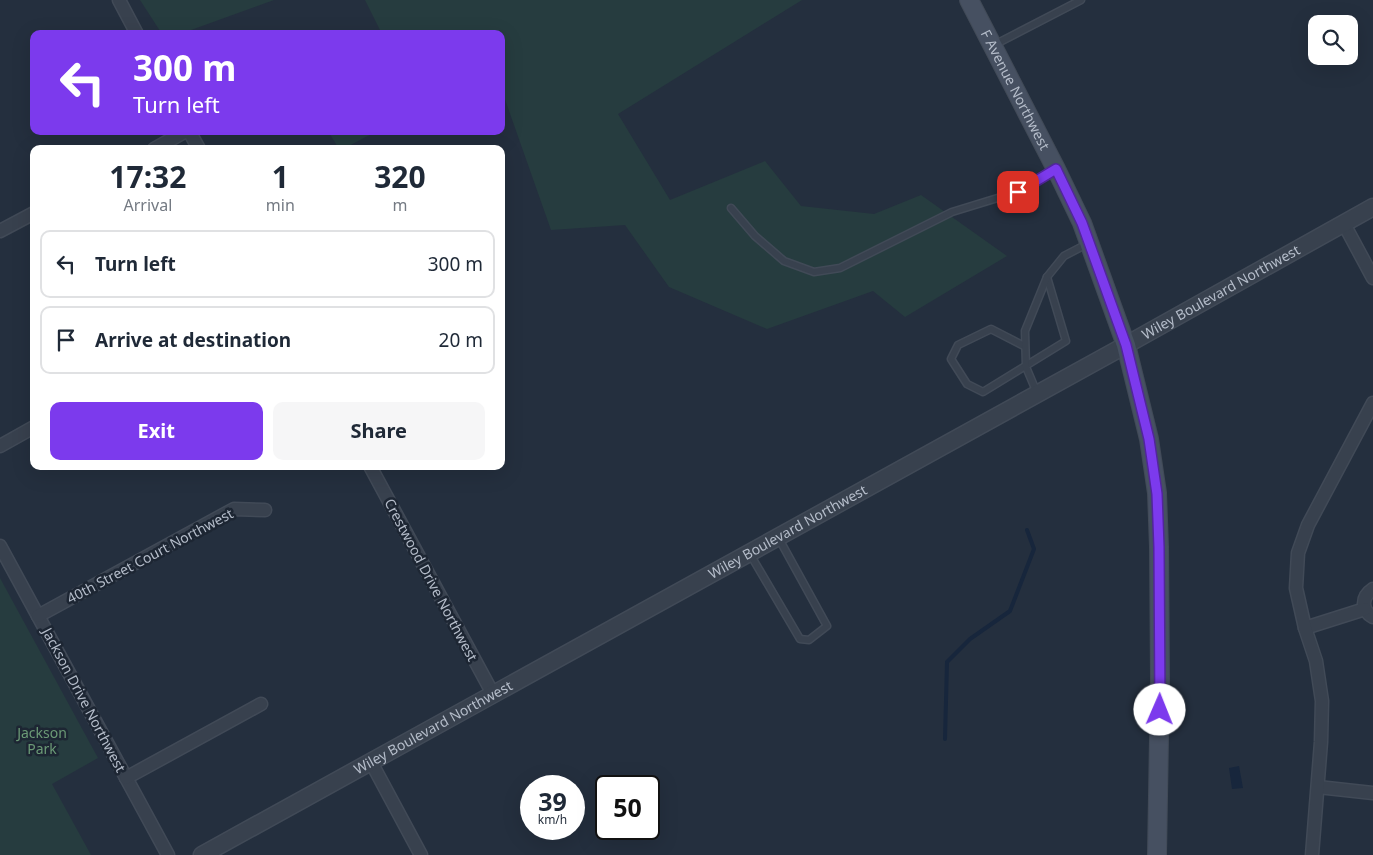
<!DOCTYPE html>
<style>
:root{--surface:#fff;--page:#f6f6f7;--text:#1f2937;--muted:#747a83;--line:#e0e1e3;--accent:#7c3aed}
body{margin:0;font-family:"Noto Sans",sans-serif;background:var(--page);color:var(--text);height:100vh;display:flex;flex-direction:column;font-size:19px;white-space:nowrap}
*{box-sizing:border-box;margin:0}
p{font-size:16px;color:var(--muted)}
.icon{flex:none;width:28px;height:28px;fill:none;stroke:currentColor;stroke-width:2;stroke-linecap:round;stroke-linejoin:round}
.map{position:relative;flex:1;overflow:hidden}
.sheet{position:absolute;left:30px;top:145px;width:475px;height:325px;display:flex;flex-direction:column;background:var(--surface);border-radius:10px;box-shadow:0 5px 20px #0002}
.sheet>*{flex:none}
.banner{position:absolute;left:30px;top:30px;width:475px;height:105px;border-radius:10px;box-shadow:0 5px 20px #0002;background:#7c3aed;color:#fff;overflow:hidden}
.tools{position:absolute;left:1308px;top:15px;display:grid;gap:10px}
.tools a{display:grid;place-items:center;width:50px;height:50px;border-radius:10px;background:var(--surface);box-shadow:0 5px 20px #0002;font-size:25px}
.speed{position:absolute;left:520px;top:775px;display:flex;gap:10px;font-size:25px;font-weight:700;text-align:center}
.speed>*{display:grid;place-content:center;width:65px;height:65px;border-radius:50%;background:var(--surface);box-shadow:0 5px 20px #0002;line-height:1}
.speed small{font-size:12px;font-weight:400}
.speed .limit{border:2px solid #111;border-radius:8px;background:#fff;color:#111}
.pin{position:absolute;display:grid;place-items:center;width:42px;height:42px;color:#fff;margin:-21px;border-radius:10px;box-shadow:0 2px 8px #0006}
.me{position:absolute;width:55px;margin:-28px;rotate:1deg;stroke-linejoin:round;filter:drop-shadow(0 0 4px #0008)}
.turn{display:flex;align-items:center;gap:18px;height:105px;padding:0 20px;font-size:22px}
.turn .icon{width:65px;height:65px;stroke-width:2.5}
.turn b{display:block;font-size:35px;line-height:42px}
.eta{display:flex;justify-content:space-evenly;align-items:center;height:85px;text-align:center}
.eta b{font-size:30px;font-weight:700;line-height:35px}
.action{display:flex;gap:10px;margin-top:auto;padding:10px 20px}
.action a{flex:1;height:58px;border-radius:10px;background:var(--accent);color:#fff;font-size:20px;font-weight:700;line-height:58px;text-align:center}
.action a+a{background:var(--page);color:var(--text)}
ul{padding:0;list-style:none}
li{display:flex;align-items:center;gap:15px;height:68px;margin:0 10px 8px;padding:0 10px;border:2px solid var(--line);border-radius:10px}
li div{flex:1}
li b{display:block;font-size:19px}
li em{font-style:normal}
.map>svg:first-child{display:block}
</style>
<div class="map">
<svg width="1373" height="855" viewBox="0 0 1373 855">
<rect width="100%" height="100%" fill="#242f3e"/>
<g fill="#263c3f">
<polygon points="140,0 274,0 180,34 162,34"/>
<polygon points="365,0 802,0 618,114 670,200 765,161 801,206 874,214 921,195 1007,256 905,317 873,291 767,329 669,287 625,225 551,230 501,88 501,34 382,34"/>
<polygon points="328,131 377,131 343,149 339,149"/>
<polygon points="0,578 98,758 52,784 91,855 0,855"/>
</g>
<polygon fill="#17263c" points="1239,766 1243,788 1232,789 1229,768"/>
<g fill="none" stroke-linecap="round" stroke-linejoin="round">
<polyline stroke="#17263c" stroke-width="4" points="945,739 947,662 970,639 1010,611 1034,549 1027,530"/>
<defs>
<g id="service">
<polyline points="994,45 1081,0"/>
<polyline points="731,208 755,236 784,261 814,272 840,268 952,212 1017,192 1055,170"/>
<polyline points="1024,346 991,329 958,345 951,359 967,384 983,392 1066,341 1047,277"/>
<polyline points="1037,393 1026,367 1025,331 1047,277 1064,256 1089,243"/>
<polyline points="750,554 800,639 809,640 827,626 778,537"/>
</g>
<g id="minor">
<polyline points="119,0 137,34"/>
<polyline points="189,131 199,149"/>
<polyline points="154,149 186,131"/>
<polyline points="1344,224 1373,278"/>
<polyline points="0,231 34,213"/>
<polyline points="0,446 34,427"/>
<polyline points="370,466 493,694"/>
<polyline points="0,546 168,855"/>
<path d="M1373,589C1361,597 1361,610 1373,617"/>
<polyline points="38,616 234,509 265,510"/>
<polyline points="1305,628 1365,609"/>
<polyline points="371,762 421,855"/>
<polyline points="126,778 261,704"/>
<polyline points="1318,787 1373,793"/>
<polyline points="1312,855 1321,742 1322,701 1316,661 1305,628 1296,588 1298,553 1308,525 1373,403"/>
</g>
<g id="tertiary">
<path id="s1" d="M202,855L1126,345L1373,207"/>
</g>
<g id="secondary">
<path id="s2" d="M969,0L1056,169L1082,223L1126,345L1149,439L1157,493L1159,547L1160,679L1157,855"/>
</g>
</defs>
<use href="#service" stroke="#414a57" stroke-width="9"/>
<use href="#minor" stroke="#414a57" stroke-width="15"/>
<use href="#tertiary" stroke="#414a57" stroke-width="19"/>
<use href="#secondary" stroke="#414a57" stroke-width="20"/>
<use href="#service" stroke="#38414e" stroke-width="6"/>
<use href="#minor" stroke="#38414e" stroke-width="12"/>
<use href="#tertiary" stroke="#38414e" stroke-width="16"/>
<use href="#secondary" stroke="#465061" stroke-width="18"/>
</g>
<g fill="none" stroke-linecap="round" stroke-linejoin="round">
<defs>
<polyline id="route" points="1018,192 1056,169 1082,223 1126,345 1149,439 1157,494 1159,547 1160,710"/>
</defs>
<use href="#route" stroke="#51269a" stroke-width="12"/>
<use href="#route" stroke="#7c3aed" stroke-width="9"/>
</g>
<g text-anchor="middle" stroke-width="5" stroke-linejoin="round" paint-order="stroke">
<g font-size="14" fill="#b4bcc9" stroke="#1d2633">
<text dy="5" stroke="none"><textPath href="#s2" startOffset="101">F Avenue Northwest</textPath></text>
<text dy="5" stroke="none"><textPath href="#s1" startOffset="1164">Wiley Boulevard Northwest</textPath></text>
<text dy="5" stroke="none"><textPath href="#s1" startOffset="669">Wiley Boulevard Northwest</textPath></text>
<text transform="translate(150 556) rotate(-28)" y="5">40th Street Court Northwest</text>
<text transform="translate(431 580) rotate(62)" y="5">Crestwood Drive Northwest</text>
<text transform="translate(84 700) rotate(62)" y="5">Jackson Drive Northwest</text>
<text dy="5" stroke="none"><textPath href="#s1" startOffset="264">Wiley Boulevard Northwest</textPath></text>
</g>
<g font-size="14" fill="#6b9a76" stroke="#1d2633">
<text x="42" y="738">Jackson<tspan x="42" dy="16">Park</tspan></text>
</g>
</g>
</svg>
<div class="tools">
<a><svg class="icon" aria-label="search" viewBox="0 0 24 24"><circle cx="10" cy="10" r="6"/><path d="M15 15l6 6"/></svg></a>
</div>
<div class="speed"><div>39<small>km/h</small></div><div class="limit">50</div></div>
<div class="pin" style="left:1018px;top:192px;background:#d93025"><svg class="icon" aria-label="arrive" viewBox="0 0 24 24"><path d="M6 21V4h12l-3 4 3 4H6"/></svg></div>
<svg class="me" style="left:1160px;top:710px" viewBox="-20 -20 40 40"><circle r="19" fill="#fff"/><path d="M0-13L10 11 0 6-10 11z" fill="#7c3aed"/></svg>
<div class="banner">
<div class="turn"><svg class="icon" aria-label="left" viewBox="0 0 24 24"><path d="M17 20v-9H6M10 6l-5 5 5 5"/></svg><div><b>300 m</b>Turn left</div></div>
</div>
<section class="sheet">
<div class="eta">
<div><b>17:32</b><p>Arrival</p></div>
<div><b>1</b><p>min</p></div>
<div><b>320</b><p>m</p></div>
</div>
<ul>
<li><svg class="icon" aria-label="left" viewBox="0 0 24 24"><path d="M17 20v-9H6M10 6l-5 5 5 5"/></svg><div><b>Turn left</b></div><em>300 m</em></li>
<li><svg class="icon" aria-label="arrive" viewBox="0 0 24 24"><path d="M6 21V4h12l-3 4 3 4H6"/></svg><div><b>Arrive at destination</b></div><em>20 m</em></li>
</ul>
<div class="action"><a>Exit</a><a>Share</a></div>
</section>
</div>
